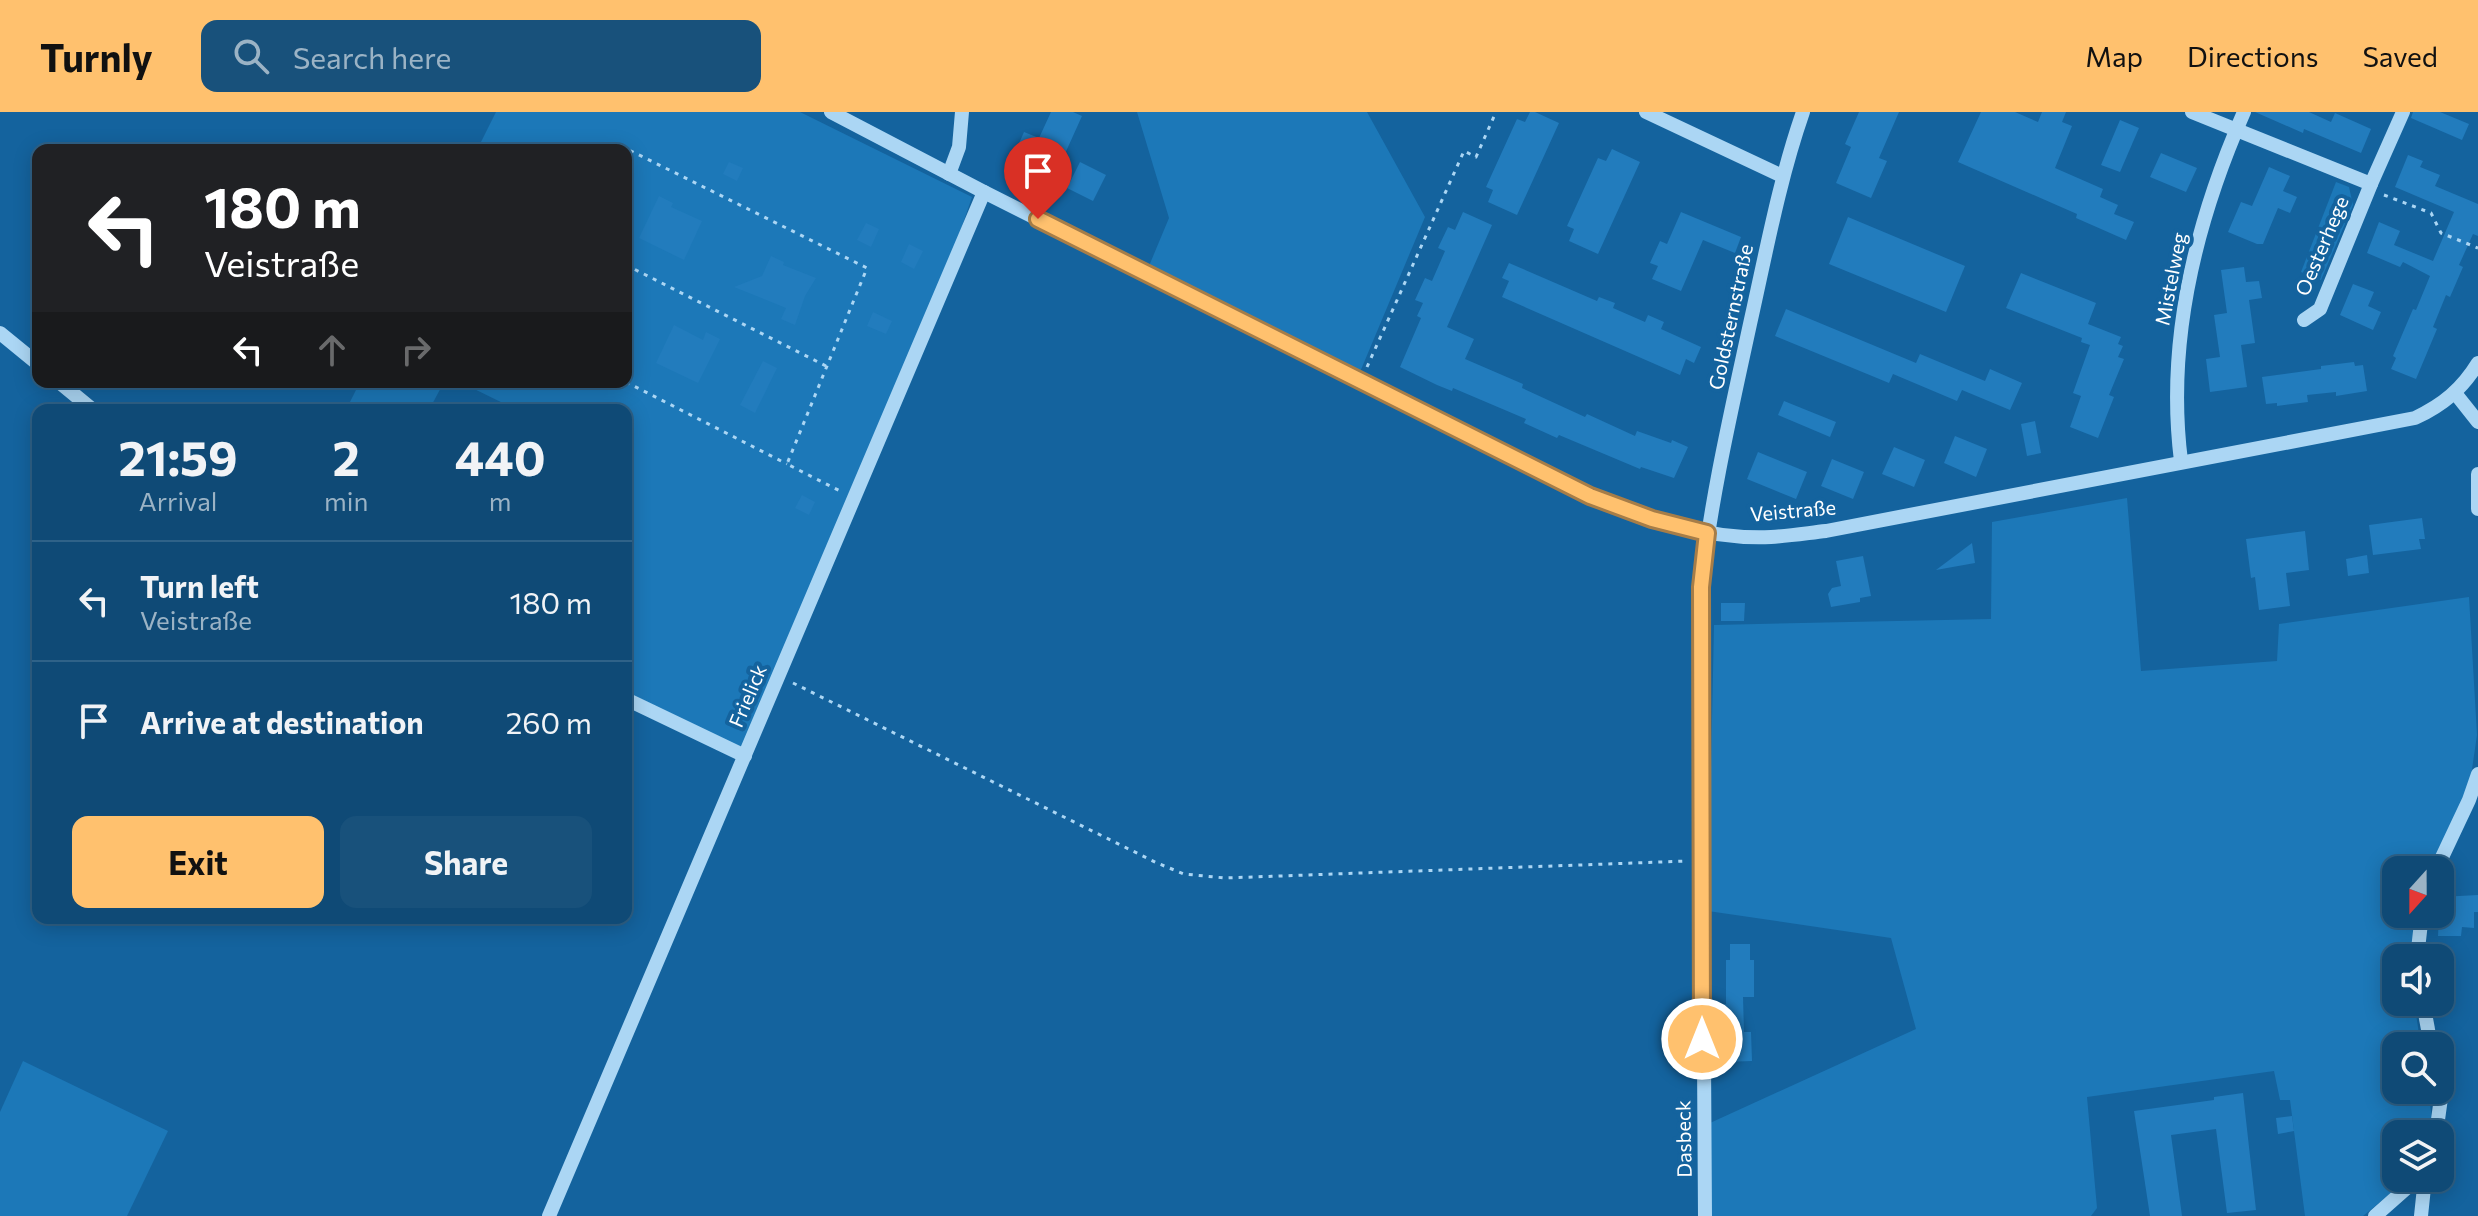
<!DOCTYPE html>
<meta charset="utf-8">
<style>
:root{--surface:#0f4a76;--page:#18517b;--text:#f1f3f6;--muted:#9bb3c5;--line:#2f6288;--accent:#ffc16e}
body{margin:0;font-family:Commissioner,sans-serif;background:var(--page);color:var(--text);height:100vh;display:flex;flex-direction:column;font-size:30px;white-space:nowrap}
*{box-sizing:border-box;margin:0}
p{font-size:26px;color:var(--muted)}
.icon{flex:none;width:44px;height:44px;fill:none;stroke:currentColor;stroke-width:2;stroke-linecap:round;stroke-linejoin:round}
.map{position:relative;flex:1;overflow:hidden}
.panel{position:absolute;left:32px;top:292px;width:600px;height:520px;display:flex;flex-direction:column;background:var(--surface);border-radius:16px;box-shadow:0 4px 20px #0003,0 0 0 2px var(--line)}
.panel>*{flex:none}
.guide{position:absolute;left:32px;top:32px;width:600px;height:244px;border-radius:16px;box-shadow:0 4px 20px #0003,0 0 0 2px var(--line);background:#202124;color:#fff;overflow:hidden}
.needle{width:52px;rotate:201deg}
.fabs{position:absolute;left:2382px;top:744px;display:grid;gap:16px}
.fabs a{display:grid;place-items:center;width:72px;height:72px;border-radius:16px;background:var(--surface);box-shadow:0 4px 20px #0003,0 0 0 2px var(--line);font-size:40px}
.pin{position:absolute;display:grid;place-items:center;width:68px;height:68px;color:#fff;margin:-82px -34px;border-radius:50% 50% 50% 0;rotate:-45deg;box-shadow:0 0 8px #0007}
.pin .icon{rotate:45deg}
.me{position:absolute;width:88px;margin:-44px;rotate:0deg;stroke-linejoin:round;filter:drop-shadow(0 0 6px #0008)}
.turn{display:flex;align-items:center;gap:28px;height:168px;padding:0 40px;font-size:36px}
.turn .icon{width:104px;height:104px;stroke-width:2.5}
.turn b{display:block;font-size:56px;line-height:68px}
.lanes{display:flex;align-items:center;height:76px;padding:0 40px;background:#0003;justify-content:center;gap:40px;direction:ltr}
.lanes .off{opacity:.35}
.eta{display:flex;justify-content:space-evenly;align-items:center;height:136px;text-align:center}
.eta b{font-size:48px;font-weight:700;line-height:56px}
.button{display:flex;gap:16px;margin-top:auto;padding:16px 40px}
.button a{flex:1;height:92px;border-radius:16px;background:var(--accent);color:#111;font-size:32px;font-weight:700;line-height:92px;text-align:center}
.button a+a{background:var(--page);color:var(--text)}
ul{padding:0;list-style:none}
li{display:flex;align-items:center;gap:24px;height:120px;padding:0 40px;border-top:2px solid var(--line)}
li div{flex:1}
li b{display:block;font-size:30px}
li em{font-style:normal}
header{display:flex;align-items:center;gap:48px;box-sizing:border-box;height:112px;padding:0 40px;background:var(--accent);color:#111}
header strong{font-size:38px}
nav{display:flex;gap:44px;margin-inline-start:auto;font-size:28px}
.search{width:560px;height:72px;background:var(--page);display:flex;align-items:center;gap:20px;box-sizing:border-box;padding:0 28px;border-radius:16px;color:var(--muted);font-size:30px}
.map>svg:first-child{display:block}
</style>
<header>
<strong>Turnly</strong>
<div class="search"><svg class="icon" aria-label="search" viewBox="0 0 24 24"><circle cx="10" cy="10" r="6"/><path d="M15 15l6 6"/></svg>Search here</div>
<nav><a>Map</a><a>Directions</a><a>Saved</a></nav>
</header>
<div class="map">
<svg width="2478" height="1104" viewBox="0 0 2478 1104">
<rect width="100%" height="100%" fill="#14639e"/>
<g fill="#1c78b8">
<polygon points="496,0 800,0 972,85 959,123 742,636 626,580 626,298 517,298 460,270 626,270 626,38 477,38"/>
<polygon points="1137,0 1367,0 1425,105 1360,260 1149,154 1169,106"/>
<polygon points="2336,70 2349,75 2353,93 2321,168 2301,160"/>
<polygon points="360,270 444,270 429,298 346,298"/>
<polygon points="2127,386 2141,559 2277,549 2279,512 2469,485 2477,623 2470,671 2430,758 2396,758 2396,802 2416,802 2411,846 2396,846 2396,890 2414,890 2421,934 2396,934 2396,978 2428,978 2432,1006 2428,1022 2396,1022 2396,1066 2405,1066 2396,1077 2363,1104 2305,1104 2290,988 2280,988 2274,959 2087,985 2097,1096 2091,1104 1711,1104 1710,1011 1916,917 1891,826 1708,799 1714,513 1991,507 1992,410"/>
<polygon points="23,949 168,1019 127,1104 0,1104 0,1000"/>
</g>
<g fill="#227cbd">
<polygon points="1051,0 1073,0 1082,4 1059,55 1047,49 1043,58 1013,45 1024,20 1039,26"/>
<polygon points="1530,0 1535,0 1559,11 1517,103 1488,90 1493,78 1486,75 1517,7 1525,10"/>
<polygon points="1859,0 1899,0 1879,46 1887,49 1871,86 1836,71 1851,35 1845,32"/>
<polygon points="1981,0 2015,0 2038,10 2042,0 2066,0 2062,10 2072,14 2055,56 2103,77 2100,85 2118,93 2114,102 2134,110 2126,128 2076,106 2077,102 1958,50"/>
<polygon points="2255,0 2309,0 2331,10 2335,1 2371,17 2361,41 2304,17 2303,21"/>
<polygon points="2413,0 2440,0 2469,12 2462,28 2411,6"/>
<polygon points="2120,8 2139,16 2120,60 2101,53"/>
<polygon points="1612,37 1640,50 1598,142 1569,129 1574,117 1567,114 1598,46 1606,49"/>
<polygon points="2161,41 2197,56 2186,80 2150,65"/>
<polygon points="2408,43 2423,49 2420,55 2440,63 2435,74 2478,92 2478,124 2473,122 2459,153 2463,155 2450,185 2446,183 2433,215 2437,217 2416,267 2391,257 2396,246 2393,244 2413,197 2416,198 2430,164 2403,150 2400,155 2367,141 2379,110 2400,119 2394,133 2433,149 2454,100 2395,75"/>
<polygon points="729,50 743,56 737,69 723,62"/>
<polygon points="1080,50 1106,63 1093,89 1067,76"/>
<polygon points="2269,55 2290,64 2283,79 2297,85 2290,101 2278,96 2263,132 2257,132 2228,120 2241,90 2252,94"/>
<polygon points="659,84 673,91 671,95 702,109 684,148 639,126"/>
<polygon points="1463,100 1492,113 1447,215 1474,227 1465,247 1523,272 1522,276 1585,305 1587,302 1635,324 1637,319 1671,331 1672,328 1688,335 1674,366 1641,355 1640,357 1559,323 1557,326 1524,311 1526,307 1453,276 1452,279 1437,273 1400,255 1421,206 1417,204 1423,191 1415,188 1425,166 1432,169 1445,139 1438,136 1448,115 1455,118"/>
<polygon points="1681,100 1741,125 1735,141 1703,128 1681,179 1652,167 1658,154 1650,151 1660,129 1667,132"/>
<polygon points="1848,105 1965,154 1946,200 1829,152"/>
<polygon points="866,111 879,117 871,135 857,128"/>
<polygon points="909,132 923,139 914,157 901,150"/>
<polygon points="771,144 784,150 783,153 816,166 805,184 795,213 781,207 786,196 734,175 762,164"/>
<polygon points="1509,151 1597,189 1599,185 1615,191 1613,196 1645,210 1648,203 1664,210 1661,217 1701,235 1694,251 1686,247 1680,263 1502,185 1509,169 1502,166"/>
<polygon points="2244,155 2246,170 2259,169 2262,186 2249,188 2255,231 2241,233 2247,275 2210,280 2206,247 2220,245 2214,203 2227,201 2221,158"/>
<polygon points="2021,161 2096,191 2088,212 2121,225 2118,232 2123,234 2118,245 2124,247 2109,283 2114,285 2098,326 2070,315 2081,284 2073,281 2090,233 2081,230 2082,226 2006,196"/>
<polygon points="2353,172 2374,180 2368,194 2381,200 2373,218 2340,203"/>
<polygon points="1786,197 1916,251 1920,242 1985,269 1990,257 2022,271 2010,298 1962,278 1957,289 1893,262 1889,271 1775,224"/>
<polygon points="873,200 892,209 886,222 867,214"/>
<polygon points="674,213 703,228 706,220 720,227 698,271 656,251"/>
<polygon points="763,249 777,256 755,301 740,293"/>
<polygon points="2354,250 2355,254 2363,253 2367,279 2336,284 2336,280 2307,283 2308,290 2277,294 2277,291 2266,292 2262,265 2321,257 2321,254"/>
<polygon points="1784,289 1836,310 1830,325 1778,303"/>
<polygon points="2035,309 2041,341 2027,344 2021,312"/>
<polygon points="1955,324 1987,337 1976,365 1944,351"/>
<polygon points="1894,335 1925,348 1914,375 1882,362"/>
<polygon points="1758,340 1807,360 1796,387 1747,367"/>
<polygon points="1832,347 1864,360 1853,387 1821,374"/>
<polygon points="802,383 815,390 809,403 795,396"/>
<polygon points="2422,406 2425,427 2419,427 2421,437 2373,443 2369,413"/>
<polygon points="2305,419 2309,458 2286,461 2290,494 2259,498 2255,465 2251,466 2246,427"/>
<polygon points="1972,431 1975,451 1936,458"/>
<polygon points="2367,443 2369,461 2348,464 2346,447"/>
<polygon points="1863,444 1871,484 1860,486 1860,490 1831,495 1828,482 1832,476 1841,474 1836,449"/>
<polygon points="1721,491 1745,491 1744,509 1721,509"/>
<polygon points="2478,783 2478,800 2474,800 2474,816 2462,815 2461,824 2438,824 2440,785"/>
<polygon points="1730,832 1750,832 1750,848 1754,848 1754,885 1743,885 1744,920 1751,920 1752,949 1724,950 1722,893 1726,892 1726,848 1730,848"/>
<polygon points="2243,981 2256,1098 2227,1101 2216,1017 2171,1023 2182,1104 2150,1104 2134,999 2214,988 2214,985"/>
<polygon points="2292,1004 2294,1019 2278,1022 2276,1006"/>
</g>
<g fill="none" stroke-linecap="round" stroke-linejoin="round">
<g stroke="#abd6f4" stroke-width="3" stroke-dasharray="4 6" stroke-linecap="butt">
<polyline points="626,49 631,39 867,156 787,352 840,379"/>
<polyline points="2384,83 2431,101 2441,121 2478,136"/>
<polyline points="626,153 826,254"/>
<polyline points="1367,255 1464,39 1476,45 1496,0"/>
<polyline points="626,270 787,352"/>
<polyline points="793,571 1157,751 1184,762 1225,766 1688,749"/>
</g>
<g stroke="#abd6f4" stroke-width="14">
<path d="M831,0L984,80L1590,384C1648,407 1707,428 1771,425C1789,424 1808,421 1826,419L2415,306C2443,293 2462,277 2478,251"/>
<polyline points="1646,0 1782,64"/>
<polyline points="2192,0 2371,72 2403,0"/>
<polyline points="949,62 959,35 962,0"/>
<polyline points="2304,208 2320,197 2371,72"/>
<polyline points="0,221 38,252"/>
<polyline points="59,270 93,298"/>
<polyline points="2455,281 2478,310"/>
<path d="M2181,349C2166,230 2196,109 2244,0"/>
<polyline points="2478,362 2478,397"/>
<polyline points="626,587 745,644"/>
<polyline points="2436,758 2469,688 2478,662"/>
<polyline points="2417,846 2422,802"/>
<polyline points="2423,890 2431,934"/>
<polyline points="2436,1022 2441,986 2439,978"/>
<polyline points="549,1104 984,80"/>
<path d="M1705,1104L1701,475C1711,386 1731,300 1750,212C1766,141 1779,69 1803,0"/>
<polyline points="2375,1104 2418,1066"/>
<polyline points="2421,1104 2425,1066"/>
</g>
</g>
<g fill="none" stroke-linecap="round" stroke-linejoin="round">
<defs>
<polyline id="route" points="1038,107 1590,384 1652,407 1707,421 1701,475 1702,927"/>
</defs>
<use href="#route" stroke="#a67d48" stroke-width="20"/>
<use href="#route" stroke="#ffc16e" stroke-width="14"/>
</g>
<g text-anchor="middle" stroke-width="8" stroke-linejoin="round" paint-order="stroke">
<g font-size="20" fill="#fff" stroke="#14639e">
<text transform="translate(2322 134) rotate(-67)" y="7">Oesterhege</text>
<text transform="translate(2171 167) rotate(-79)" y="7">Mistelweg</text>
<text transform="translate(1731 205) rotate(-78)" y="7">Goldsternstraße</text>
<text transform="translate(1793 399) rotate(-5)" y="7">Veistraße</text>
<text transform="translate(748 584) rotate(-67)" y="7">Frielick</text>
<text transform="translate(1684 1027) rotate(-91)" y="7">Dasbeck</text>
</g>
</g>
</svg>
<div class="fabs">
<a><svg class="needle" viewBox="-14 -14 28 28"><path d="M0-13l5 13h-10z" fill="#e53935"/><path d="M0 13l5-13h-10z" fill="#9bb3c5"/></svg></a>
<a><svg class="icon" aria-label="sound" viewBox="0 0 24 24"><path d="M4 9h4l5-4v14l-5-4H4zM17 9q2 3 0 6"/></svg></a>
<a><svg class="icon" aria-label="search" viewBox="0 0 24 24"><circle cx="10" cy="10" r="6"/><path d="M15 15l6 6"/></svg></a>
<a><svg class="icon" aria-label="layers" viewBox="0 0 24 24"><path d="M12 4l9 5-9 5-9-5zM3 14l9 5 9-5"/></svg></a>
</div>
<div class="pin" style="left:1038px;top:107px;background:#d93025"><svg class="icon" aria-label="arrive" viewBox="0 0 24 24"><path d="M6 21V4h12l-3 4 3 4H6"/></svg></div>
<svg class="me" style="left:1702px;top:927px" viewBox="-20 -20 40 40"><circle r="17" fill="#ffc16e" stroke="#fff" stroke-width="3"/><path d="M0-11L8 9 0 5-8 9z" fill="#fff"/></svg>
<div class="guide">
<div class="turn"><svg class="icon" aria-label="left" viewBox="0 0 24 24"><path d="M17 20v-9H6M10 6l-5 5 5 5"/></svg><div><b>180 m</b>Veistraße</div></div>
<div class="lanes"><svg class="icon" aria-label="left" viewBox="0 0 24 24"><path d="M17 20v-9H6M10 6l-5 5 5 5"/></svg><svg class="icon off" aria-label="ahead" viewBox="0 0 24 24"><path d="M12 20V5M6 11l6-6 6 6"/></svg><svg class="icon off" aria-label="right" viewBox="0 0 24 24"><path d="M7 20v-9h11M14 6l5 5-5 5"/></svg></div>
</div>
<section class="panel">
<div class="eta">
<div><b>21:59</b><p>Arrival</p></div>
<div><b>2</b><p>min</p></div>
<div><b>440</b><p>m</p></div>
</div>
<ul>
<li><svg class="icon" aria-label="left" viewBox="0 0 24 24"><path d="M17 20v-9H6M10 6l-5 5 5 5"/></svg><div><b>Turn left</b><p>Veistraße</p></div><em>180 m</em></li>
<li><svg class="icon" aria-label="arrive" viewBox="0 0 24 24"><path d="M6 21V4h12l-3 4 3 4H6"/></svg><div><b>Arrive at destination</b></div><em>260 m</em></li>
</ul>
<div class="button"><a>Exit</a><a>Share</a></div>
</section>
</div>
